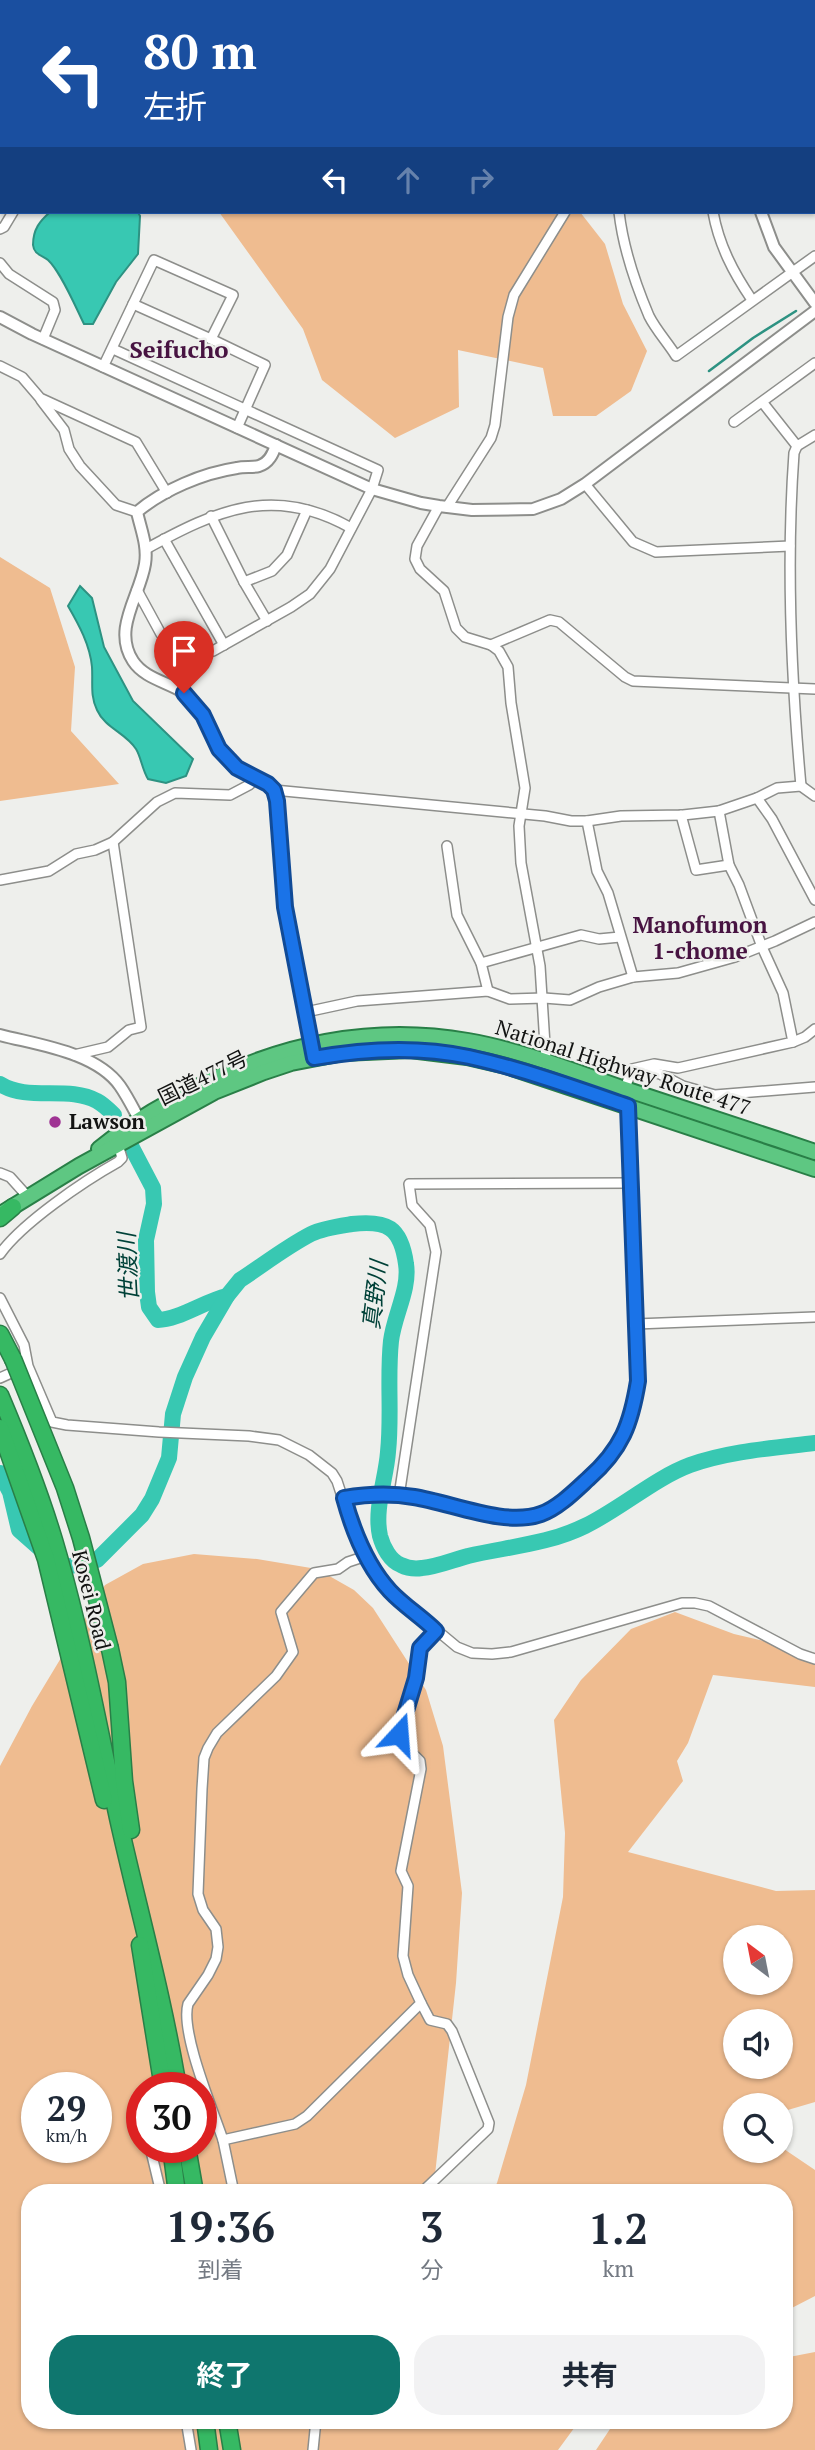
<!DOCTYPE html>
<html lang="ja">
<meta charset="utf-8">
<style>
:root{--surface:#fff;--page:#f2f2f3;--text:#1f2937;--muted:#747a83;--accent:#0f766e}
body{margin:0;font-family:"PT Serif","Noto Sans JP",serif;background:var(--page);color:var(--text);height:100vh;display:flex;flex-direction:column;font-size:26px;white-space:nowrap}
*{box-sizing:border-box;margin:0}
p{font-size:23px;color:var(--muted)}
.icon{flex:none;width:38px;height:38px;fill:none;stroke:currentColor;stroke-width:2;stroke-linecap:round;stroke-linejoin:round}
.map{position:relative;flex:1;overflow:hidden}
.drawer{position:absolute;left:21px;top:2184px;width:772px;height:245px;display:flex;flex-direction:column;background:var(--surface);border-radius:28px;box-shadow:0 2px 5px #0004}
.drawer>*{flex:none}
.top-card{position:absolute;left:0px;top:0px;width:816px;height:214px;box-shadow:0 2px 5px #0004;background:#1a4fa0;color:#fff;overflow:hidden}
.needle{width:46px;rotate:328deg}
.controls{position:absolute;left:723px;top:1925px;display:grid;gap:14px}
.controls a{display:grid;place-items:center;width:70px;height:70px;border-radius:50%;background:var(--surface);box-shadow:0 2px 5px #0004;font-size:35px}
.speed{position:absolute;left:21px;top:2072px;display:flex;gap:14px;font-size:35px;font-weight:700;text-align:center}
.speed>*{display:grid;place-content:center;width:91px;height:91px;border-radius:50%;background:var(--surface);box-shadow:0 2px 5px #0004;line-height:1}
.speed small{font-size:18px;font-weight:400}
.speed .limit{border:10px solid #d22;background:#fff;color:#111}
.pin{position:absolute;display:grid;place-items:center;width:60px;height:60px;color:#fff;margin:-72px -30px;border-radius:50% 50% 50% 0;rotate:-45deg;box-shadow:0 0 7px #0007}
.pin .icon{rotate:45deg}
.me{position:absolute;width:77px;margin:-38px;rotate:19deg;stroke-linejoin:round;filter:drop-shadow(0 0 5px #0008)}
.turn{display:flex;align-items:center;gap:24px;height:147px;padding:0 28px;font-size:32px}
.turn .icon{width:91px;height:91px;stroke-width:2.5}
.turn b{display:block;font-size:49px;line-height:60px}
.lanes{display:flex;align-items:center;height:66px;padding:0 28px;background:#0003;justify-content:center;gap:35px;direction:ltr}
.lanes .off{opacity:.35}
.eta{display:flex;justify-content:space-evenly;align-items:center;height:119px;text-align:center}
.eta b{font-size:42px;font-weight:700;line-height:49px}
.cta{display:flex;gap:14px;margin-top:auto;padding:14px 28px}
.cta a{flex:1;height:80px;border-radius:28px;background:var(--accent);color:#fff;font-size:28px;font-weight:700;line-height:80px;text-align:center}
.cta a+a{background:var(--page);color:var(--text)}
.map>svg:first-child{display:block}
</style>
<div class="map">
<svg width="815" height="2450" viewBox="0 0 815 2450">
<rect width="100%" height="100%" fill="#eeefec"/>
<g fill="#efbc90" fill-rule="evenodd">
<polygon points="219,212 580,212 605,244 623,304 647,351 631,391 596,416 553,416 543,368 458,350 459,407 395,438 322,380 303,329"/>
<polygon points="0,557 50,588 75,667 71,731 119,784 0,801"/>
<path d="M194,1554L257,1559L317,1569L354,1590L373,1608L426,1690L443,1746L462,1893L456,1983L433,2193H30V2420H580L558,2450H0V1766L32,1706L105,1585L143,1564ZM37,2088H96V2147H37ZM142,2088H201V2147H142Z"/>
<path d="M675,1612L734,1634L815,1653V1687L713,1675L688,1743L677,1761L683,1781L628,1852L776,1891L815,1890V2102L781,2112L780,2105H735V2151H780L781,2147L815,2170V2296L784,2312V2193H491L497,2183L526,2085L563,1897L565,1833L554,1720L581,1680L631,1629ZM735,1937H780V1983H735ZM735,2021H780V2067H735Z"/>
<polygon points="815,2352 815,2450 596,2450 616,2420 784,2420 784,2358"/>
</g>
<g fill="#38c8b2" stroke="#2d9282" stroke-width="2">
<path d="M50,212H138L140,216L138,254L116,282L93,324H84C76,308 61,272 48,260C42,255 34,255 33,245C33,229 40,221 50,212Z"/>
<path d="M80,586L92,598L104,647L133,701L193,759L186,776L166,783L148,779C142,769 141,757 136,749C126,733 105,728 97,710C90,696 93,683 92,667C90,645 79,625 68,606Z"/>
</g>
<g fill="none" stroke-linecap="round" stroke-linejoin="round">
<polyline stroke="#2d9282" stroke-width="2.5" points="709,371 753,338 796,311"/>
<g stroke="#38c8b2" stroke-width="16">
<path d="M0,1084C28,1102 68,1085 97,1101C103,1104 109,1110 114,1115"/>
<path d="M130,1144L153,1188L154,1204L146,1240L147,1292L149,1307L158,1320C178,1320 205,1301 227,1296"/>
<path d="M0,1473L10,1492L19,1530L62,1568L97,1560L142,1515L152,1499L169,1458L173,1414L185,1377L203,1337L227,1296L240,1280C263,1265 286,1247 311,1234C323,1228 339,1226 352,1224C387,1220 401,1227 406,1264C410,1289 394,1315 391,1341C387,1378 392,1415 388,1452C386,1479 374,1509 380,1536C383,1547 390,1561 401,1565C407,1568 415,1569 422,1568C437,1567 453,1560 468,1556C506,1547 549,1544 585,1526C620,1509 655,1478 690,1465C729,1451 774,1448 815,1443"/>
</g>
<defs>
<g id="minor">
<polyline points="404,0 405,2"/>
<polyline points="548,0 551,2"/>
<polyline points="729,0 731,2"/>
<polyline points="679,2 680,0"/>
<polyline points="748,2 750,0"/>
<polyline points="0,40 2,39"/>
<polyline points="0,101 2,100"/>
<polyline points="814,122 815,121"/>
<polyline points="0,165 2,168"/>
<polyline points="814,180 815,180"/>
<path d="M619,212C623,247 635,283 649,316C656,330 668,343 676,356L815,256"/>
<path d="M713,212C719,245 733,272 752,300"/>
<polyline points="0,229 4,227 13,212"/>
<polyline points="0,263 9,274 53,302 55,310 43,339"/>
<polyline points="133,304 211,339"/>
<polyline points="113,349 378,470 372,489 330,569 310,594 291,607 213,651 197,652 161,634 137,590"/>
<polyline points="0,366 22,377 40,398 136,442 167,493"/>
<polyline points="103,367 154,260 233,295 211,339 265,365 237,428"/>
<polyline points="41,400 64,430 69,449 80,466 116,505 137,512"/>
<polyline points="763,403 797,446 815,435"/>
<polyline points="734,422 815,363"/>
<path d="M797,446L794,453C786,563 791,676 801,786"/>
<polyline points="585,484 633,542 656,552 790,546"/>
<polyline points="439,506 417,546 415,559 420,569 444,591 456,628 465,637 491,645 499,651 508,667 511,703 525,788 519,826 521,863 540,966 546,1061"/>
<polyline points="447,507 491,438 495,425 508,317 514,295 565,212"/>
<polyline points="211,516 244,582 267,621"/>
<polyline points="164,539 224,645"/>
<path d="M146,549C217,510 274,484 351,528"/>
<polyline points="244,582 272,571 287,555 307,510"/>
<polyline points="491,645 550,620 559,622 625,677 633,681 815,689"/>
<polyline points="274,790 545,816 571,821 587,821 621,816 683,815 719,811 757,798 777,788 801,786 815,796"/>
<polyline points="757,798 772,819 815,900"/>
<polyline points="681,815 696,870 729,865"/>
<polyline points="587,821 597,871 608,893 633,977"/>
<polyline points="447,846 457,915 481,963 488,991"/>
<polyline points="0,880 49,871 76,854 95,850 113,842 157,802 175,793 230,795 249,785 257,778"/>
<polyline points="481,963 581,935 599,939 620,937"/>
<polyline points="306,1012 357,1001 488,991 510,999 544,998 570,1000 599,987 633,977 678,973 735,957 775,941 815,922"/>
<polyline points="793,1042 805,1037 815,1029"/>
<polyline points="74,1055 108,1047 129,1030 141,1027 113,842"/>
<polyline points="642,1068 660,1074 683,1086 715,1095 815,1087"/>
<polyline points="624,1091 632,1069 654,1064 678,1068 793,1042 783,993 762,947 739,885 729,865 719,811"/>
<polyline points="0,1173 10,1177 28,1197"/>
<path d="M0,1254C22,1223 84,1181 118,1162L122,1158L117,1141"/>
<polyline points="0,1298 24,1345 28,1366 52,1422 67,1425 159,1432 249,1436 279,1440 309,1455 332,1473 337,1481 351,1524 366,1556 381,1581 392,1593 457,1647 472,1653 492,1654 511,1652 682,1603 695,1603 709,1606 800,1654 815,1659"/>
<polyline points="636,1324 815,1317"/>
<polyline points="0,1378 20,1369"/>
<polyline points="399,1496 436,1252 430,1225 412,1205 409,1184 630,1183"/>
<path d="M344,1498C367,1494 391,1493 414,1497C451,1503 505,1527 541,1514C558,1508 575,1491 588,1479C621,1450 631,1423 638,1381L628,1104"/>
<path d="M366,1556L348,1562L338,1569L314,1573L281,1612L293,1652L276,1676L217,1733L208,1748L204,1758L202,1789L198,1894L203,1910L216,1929L218,1947L216,1959L208,1975L188,2004C180,2032 213,2110 223,2140L295,2124L307,2116L421,2003L408,1975L403,1956L408,1886L401,1871L421,1769L420,1761L402,1743L399,1734L416,1678L420,1649L436,1631"/>
<polyline points="421,2003 430,2020 447,2024 452,2031 489,2123 488,2129 421,2193"/>
<polyline points="223,2140 234,2193"/>
<polyline points="150,2147 161,2193"/>
<polyline points="186,2420 191,2450"/>
<polyline points="313,2450 316,2420"/>
</g>
<g id="tertiary">
<polyline points="799,0 802,2"/>
<polyline points="814,9 815,10"/>
<polyline points="814,55 815,53"/>
<polyline points="761,212 774,247 815,303"/>
<polyline points="0,317 32,334 372,489 421,503 439,506 472,510 533,509 561,499 585,484 815,311"/>
<path d="M276,445C273,454 269,463 259,466C253,468 244,466 237,468C203,473 163,490 137,512C141,530 148,546 145,564C140,596 112,629 133,661C144,678 167,682 183,692C206,708 208,738 227,758C243,775 270,777 277,801L286,907L312,1051"/>
<path d="M0,1035C38,1045 96,1052 120,1086C127,1096 133,1108 139,1119"/>
</g>
<g id="trunk">
<path d="M99,1149C122,1130 147,1114 173,1100C264,1048 364,1023 468,1041C520,1050 570,1070 619,1087C685,1109 750,1130 815,1152"/>
<polyline points="4,1212 79,1166 214,1092 264,1072 291,1063 343,1053 410,1050 467,1057 506,1066 815,1169"/>
</g>
<g id="motorway">
<polyline points="0,1218 13,1207"/>
<polyline points="0,1334 13,1359"/>
<path d="M0,1395C22,1447 43,1500 58,1554C83,1641 99,1730 118,1818C138,1908 163,1996 178,2088"/>
<polyline points="0,1428 46,1559 104,1800"/>
<polyline points="110,1649 117,1682 124,1781 131,1830"/>
<polyline points="140,1945 163,2088"/>
<polyline points="171,2147 177,2193"/>
<polyline points="187,2147 195,2193"/>
<polyline points="205,2420 209,2450"/>
<polyline points="227,2420 232,2450"/>
</g>
</defs>
<use href="#minor" stroke="#8d8e8b" stroke-width="12"/>
<use href="#tertiary" stroke="#8d8e8b" stroke-width="14"/>
<use href="#trunk" stroke="#297f47" stroke-width="18"/>
<use href="#motorway" stroke="#297f47" stroke-width="19"/>
<use href="#minor" stroke="#fff" stroke-width="9"/>
<use href="#tertiary" stroke="#fff" stroke-width="10"/>
<use href="#trunk" stroke="#5ec782" stroke-width="14"/>
<use href="#motorway" stroke="#36b963" stroke-width="16"/>
<defs>
<polyline id="motorway-bridge" points="13,1359 65,1488 81,1538 110,1649"/>
</defs>
<use href="#motorway-bridge" stroke="#297f47" stroke-width="19" stroke-linecap="butt"/>
<use href="#motorway-bridge" stroke="#36b963" stroke-width="16"/>
</g>
<g fill="none" stroke-linecap="round" stroke-linejoin="round">
<defs>
<path id="route" d="M184,693L203,715L219,749L237,768L268,784L274,790L277,801L285,907L314,1058C364,1049 418,1046 469,1057C523,1069 576,1088 628,1106L638,1381C631,1424 622,1449 588,1479C575,1491 558,1508 541,1514C505,1527 452,1503 414,1497C391,1493 367,1494 344,1498C353,1531 367,1566 390,1591C404,1606 422,1617 436,1631L420,1648L416,1678L399,1734"/>
</defs>
<use href="#route" stroke="#114b97" stroke-width="18"/>
<use href="#route" stroke="#1a73e8" stroke-width="12"/>
</g>
<circle fill="#9f3393" stroke="#eeefec" stroke-width="2.5" cx="55" cy="1122" r="7"/>
<g text-anchor="middle" stroke-width="5" stroke-linejoin="round" paint-order="stroke">
<g font-size="21" fill="#121312" stroke="#eeefec">
<text transform="translate(623 1068) rotate(18)" y="7">National Highway Route 477</text>
<text transform="translate(203 1078) rotate(-26)" y="7">国道477号</text>
<text transform="translate(91 1600) rotate(76)" y="7">Kosei Road</text>
</g>
<g font-size="21" font-weight="bold" fill="#121312" stroke="#eeefec" text-anchor="start">
<text x="69" y="1129">Lawson</text>
</g>
<g font-size="23" font-weight="bold" fill="#471341" stroke="#eeefec">
<text x="700" y="933">Manofumon<tspan x="700" dy="26">1-chome</tspan></text>
</g>
<g font-size="23" font-style="italic" fill="#004138" stroke="#eeefec">
<text transform="translate(128 1267) rotate(-93)" y="8">世渡川</text>
<text transform="translate(375 1295) rotate(-83)" y="8">真野川</text>
</g>
<g font-size="24" font-weight="bold" fill="#471341" stroke="#eeefec">
<text x="179" y="358">Seifucho</text>
</g>
</g>
</svg>
<div class="controls">
<a><svg class="needle" viewBox="-14 -14 28 28"><path d="M0-13l5 13h-10z" fill="#e53935"/><path d="M0 13l5-13h-10z" fill="#747a83"/></svg></a>
<a><svg class="icon" aria-label="sound" viewBox="0 0 24 24"><path d="M4 9h4l5-4v14l-5-4H4zM17 9q2 3 0 6"/></svg></a>
<a><svg class="icon" aria-label="search" viewBox="0 0 24 24"><circle cx="10" cy="10" r="6"/><path d="M15 15l6 6"/></svg></a>
</div>
<div class="speed"><div>29<small>km/h</small></div><div class="limit">30</div></div>
<div class="pin" style="left:184px;top:693px;background:#d93025"><svg class="icon" aria-label="arrive" viewBox="0 0 24 24"><path d="M6 21V4h12l-3 4 3 4H6"/></svg></div>
<svg class="me" style="left:399px;top:1734px" viewBox="-20 -20 40 40"><path d="M0-17L14 15 0 8-14 15z" fill="#1a73e8" stroke="#fff" stroke-width="4"/></svg>
<div class="top-card">
<div class="turn"><svg class="icon" aria-label="left" viewBox="0 0 24 24"><path d="M17 20v-9H6M10 6l-5 5 5 5"/></svg><div><b>80 m</b>左折</div></div>
<div class="lanes"><svg class="icon" aria-label="left" viewBox="0 0 24 24"><path d="M17 20v-9H6M10 6l-5 5 5 5"/></svg><svg class="icon off" aria-label="ahead" viewBox="0 0 24 24"><path d="M12 20V5M6 11l6-6 6 6"/></svg><svg class="icon off" aria-label="right" viewBox="0 0 24 24"><path d="M7 20v-9h11M14 6l5 5-5 5"/></svg></div>
</div>
<section class="drawer">
<div class="eta">
<div><b>19:36</b><p>到着</p></div>
<div><b>3</b><p>分</p></div>
<div><b>1.2</b><p>km</p></div>
</div>
<div class="cta"><a>終了</a><a>共有</a></div>
</section>
</div>
